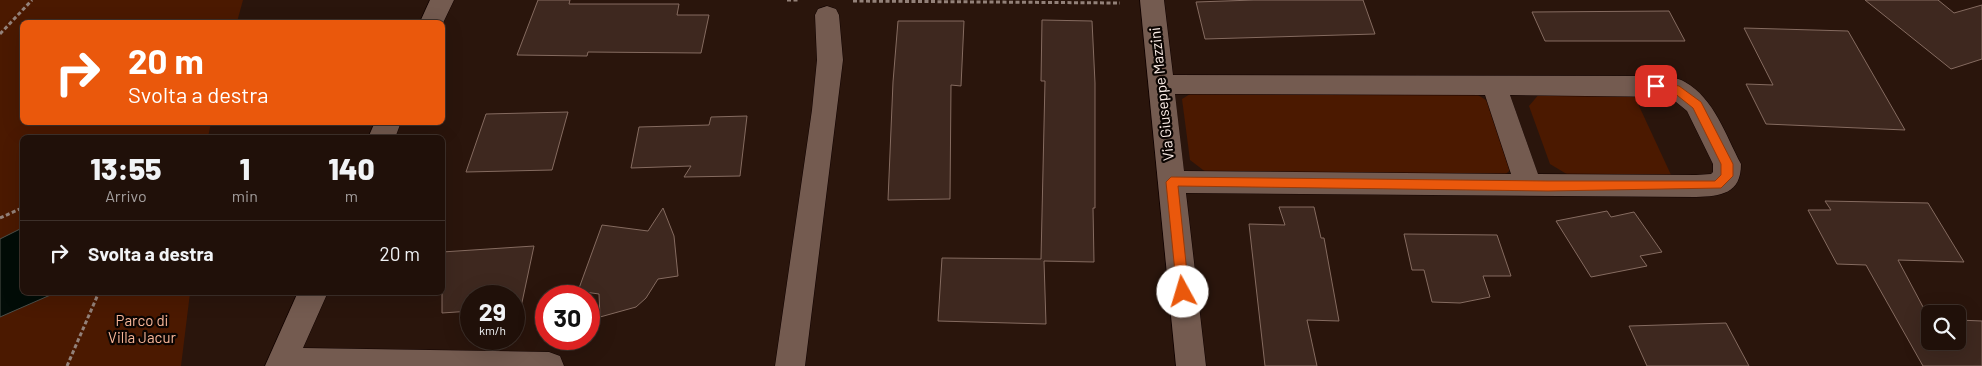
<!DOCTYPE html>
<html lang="it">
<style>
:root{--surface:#201009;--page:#281912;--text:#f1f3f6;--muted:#a29d9c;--line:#3d302a}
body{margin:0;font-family:Barlow,sans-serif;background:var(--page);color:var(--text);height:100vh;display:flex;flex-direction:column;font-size:19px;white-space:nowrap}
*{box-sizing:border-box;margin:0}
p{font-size:16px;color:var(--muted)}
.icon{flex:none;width:28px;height:28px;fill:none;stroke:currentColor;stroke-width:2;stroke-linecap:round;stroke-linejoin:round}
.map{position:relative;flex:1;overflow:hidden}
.sheet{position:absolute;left:20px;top:135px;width:425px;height:160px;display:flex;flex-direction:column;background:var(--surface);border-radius:8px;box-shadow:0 5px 20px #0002,0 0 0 1px var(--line)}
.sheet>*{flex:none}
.guide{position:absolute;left:20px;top:20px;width:425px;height:105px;border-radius:8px;box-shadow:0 5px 20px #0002,0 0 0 1px var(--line);background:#ea580c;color:#fff;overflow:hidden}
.controls{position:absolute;left:1921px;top:305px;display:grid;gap:10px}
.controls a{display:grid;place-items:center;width:45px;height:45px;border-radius:8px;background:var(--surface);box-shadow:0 5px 20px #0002,0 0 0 1px var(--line);font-size:25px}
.speed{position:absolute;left:460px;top:285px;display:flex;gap:10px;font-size:25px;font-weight:700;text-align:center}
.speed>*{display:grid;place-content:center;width:65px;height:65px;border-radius:50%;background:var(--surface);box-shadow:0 5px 20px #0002,0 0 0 1px var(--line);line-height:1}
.speed small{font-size:12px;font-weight:400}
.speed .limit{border:8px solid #d22;background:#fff;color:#111}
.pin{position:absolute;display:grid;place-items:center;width:42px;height:42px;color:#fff;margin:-21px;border-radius:10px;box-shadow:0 2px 8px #0006}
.me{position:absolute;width:55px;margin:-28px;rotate:354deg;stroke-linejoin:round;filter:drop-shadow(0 0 4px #0008)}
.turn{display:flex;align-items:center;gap:18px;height:105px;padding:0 25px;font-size:22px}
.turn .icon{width:65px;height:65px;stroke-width:2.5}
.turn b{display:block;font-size:35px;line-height:42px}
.eta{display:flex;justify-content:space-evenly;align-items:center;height:85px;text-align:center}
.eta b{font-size:30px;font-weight:800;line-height:35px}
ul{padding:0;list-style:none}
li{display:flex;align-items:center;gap:15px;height:65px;padding:0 25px;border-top:1px solid var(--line)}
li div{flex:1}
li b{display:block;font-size:19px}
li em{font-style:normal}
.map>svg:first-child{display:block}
</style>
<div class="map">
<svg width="1982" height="366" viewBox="0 0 1982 366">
<rect width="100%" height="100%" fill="#2a150c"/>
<g fill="#4b1900">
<polygon points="0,0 243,0 237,22 22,22 22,122 211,123 208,137 22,138 22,292 190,293 181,366 0,366"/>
<polygon points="1195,91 1478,95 1492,104 1516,165 1500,179 1211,176 1190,160 1182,99"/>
<polygon points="1540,93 1633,93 1672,177 1570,176 1550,164 1529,106"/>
</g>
<polygon fill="#020c07" stroke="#4d504a" points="22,228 22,292 55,293 0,317 0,239"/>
<g fill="#3e281f" stroke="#856b60">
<polygon points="538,0 570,0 569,4 679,4 677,15 709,15 701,53 588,52 587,56 517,55"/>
<polygon points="1254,0 1363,0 1375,34 1205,39 1196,2"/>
<polygon points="1865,0 1938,0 1954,13 1982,5 1982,59 1951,69"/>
<polygon points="1669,11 1685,41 1545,41 1532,12"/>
<polygon points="1042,20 1092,21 1095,83 1095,208 1093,208 1094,262 1044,261 1046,324 938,321 942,258 1041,259 1045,81 1041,81"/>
<polygon points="898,21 964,21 961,86 951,85 950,199 888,200 893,82"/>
<polygon points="1744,28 1848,31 1905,130 1766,124 1746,84 1773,85"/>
<polygon points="568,112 552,170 466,172 486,114"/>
<polygon points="747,116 740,176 684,177 691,166 631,168 639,127 709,125 711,117"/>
<polygon points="1825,201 1928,203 1964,262 1898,260 1930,320 1930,341 1958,341 1958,320 1982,321 1982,366 1923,366 1866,265 1837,264 1808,210 1831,210"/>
<polygon points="1279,207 1314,207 1321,238 1324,238 1339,321 1307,320 1317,366 1265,366 1249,224 1285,225"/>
<polygon points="663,208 674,236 678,276 658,279 646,298 636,307 600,317 599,294 578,291 602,225 648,231"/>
<polygon points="1607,211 1611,217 1634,212 1662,252 1640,256 1647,266 1591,277 1556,221"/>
<polygon points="1404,234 1497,235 1511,276 1483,276 1490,297 1460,303 1432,302 1424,270 1412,270"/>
<polygon points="534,246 521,307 514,308 514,296 471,296 471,311 442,313 442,252"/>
<polygon points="1726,323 1749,366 1647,366 1629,326"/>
</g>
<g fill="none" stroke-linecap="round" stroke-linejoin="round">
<defs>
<g id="street">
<polygon points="430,0 454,0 442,25 442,22 420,22"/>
<path d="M1140,0H1164L1173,75L1655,76C1665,77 1677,77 1685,82C1714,98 1726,136 1741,164C1741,194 1721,196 1696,197L1186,193L1206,366H1176ZM1175,94L1485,95L1511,174L1184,171ZM1510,95L1670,97L1687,111L1713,164V172L1711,174L1696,175L1538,174Z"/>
<polygon points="827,6 836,9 839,15 843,60 805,366 775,366 812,110 817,60 815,15 818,9"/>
<polygon points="375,122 401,122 395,138 368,138"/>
<polygon points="298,292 328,292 303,348 549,352 560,356 564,366 265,366"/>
</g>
</defs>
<use href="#street" stroke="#110200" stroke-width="1"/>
<g stroke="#938179" stroke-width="3" stroke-dasharray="4 2.5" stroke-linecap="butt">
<polyline points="787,0 800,0"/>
<polyline points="853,1 1120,3"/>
<polyline points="0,34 32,0"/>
<polyline points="0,218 22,208"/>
<polyline points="67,366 99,292"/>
</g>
<use href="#street" fill="#745b50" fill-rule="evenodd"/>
</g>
<polygon fill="#ea580c" stroke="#983908" points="1656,82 1679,86 1701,102 1733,164 1733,176 1721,188 1548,191 1178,186 1189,292 1183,298 1177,292 1166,182 1171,177 1548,181 1715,181 1721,175 1721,164 1693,108 1673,92 1652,88 1652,83"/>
<g text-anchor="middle" stroke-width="4.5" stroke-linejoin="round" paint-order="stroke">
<g font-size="15" fill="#fcede7" stroke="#0c0502">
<text transform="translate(1162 94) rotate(-96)" y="5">Via Giuseppe Mazzini</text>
</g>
<g font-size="15" fill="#f7b598" stroke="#0c0502">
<text x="142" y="326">Parco di<tspan x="142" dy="17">Villa Jacur</tspan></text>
</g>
</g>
</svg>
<div class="controls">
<a><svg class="icon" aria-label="search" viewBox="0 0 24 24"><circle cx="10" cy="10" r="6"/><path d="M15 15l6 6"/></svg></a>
</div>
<div class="speed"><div>29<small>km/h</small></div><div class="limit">30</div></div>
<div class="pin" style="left:1656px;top:86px;background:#d93025"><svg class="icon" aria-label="arrive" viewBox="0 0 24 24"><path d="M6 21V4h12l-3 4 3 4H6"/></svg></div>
<svg class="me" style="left:1183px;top:292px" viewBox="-20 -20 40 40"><circle r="19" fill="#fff"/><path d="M0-13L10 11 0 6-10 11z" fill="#ea580c"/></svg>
<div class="guide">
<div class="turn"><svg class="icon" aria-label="right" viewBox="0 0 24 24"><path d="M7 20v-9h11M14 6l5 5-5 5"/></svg><div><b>20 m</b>Svolta a destra</div></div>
</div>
<section class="sheet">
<div class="eta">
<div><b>13:55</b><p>Arrivo</p></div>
<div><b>1</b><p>min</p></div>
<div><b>140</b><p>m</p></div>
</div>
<ul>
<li><svg class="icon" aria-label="right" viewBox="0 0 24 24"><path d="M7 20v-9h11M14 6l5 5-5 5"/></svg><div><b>Svolta a destra</b></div><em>20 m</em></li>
</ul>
</section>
</div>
